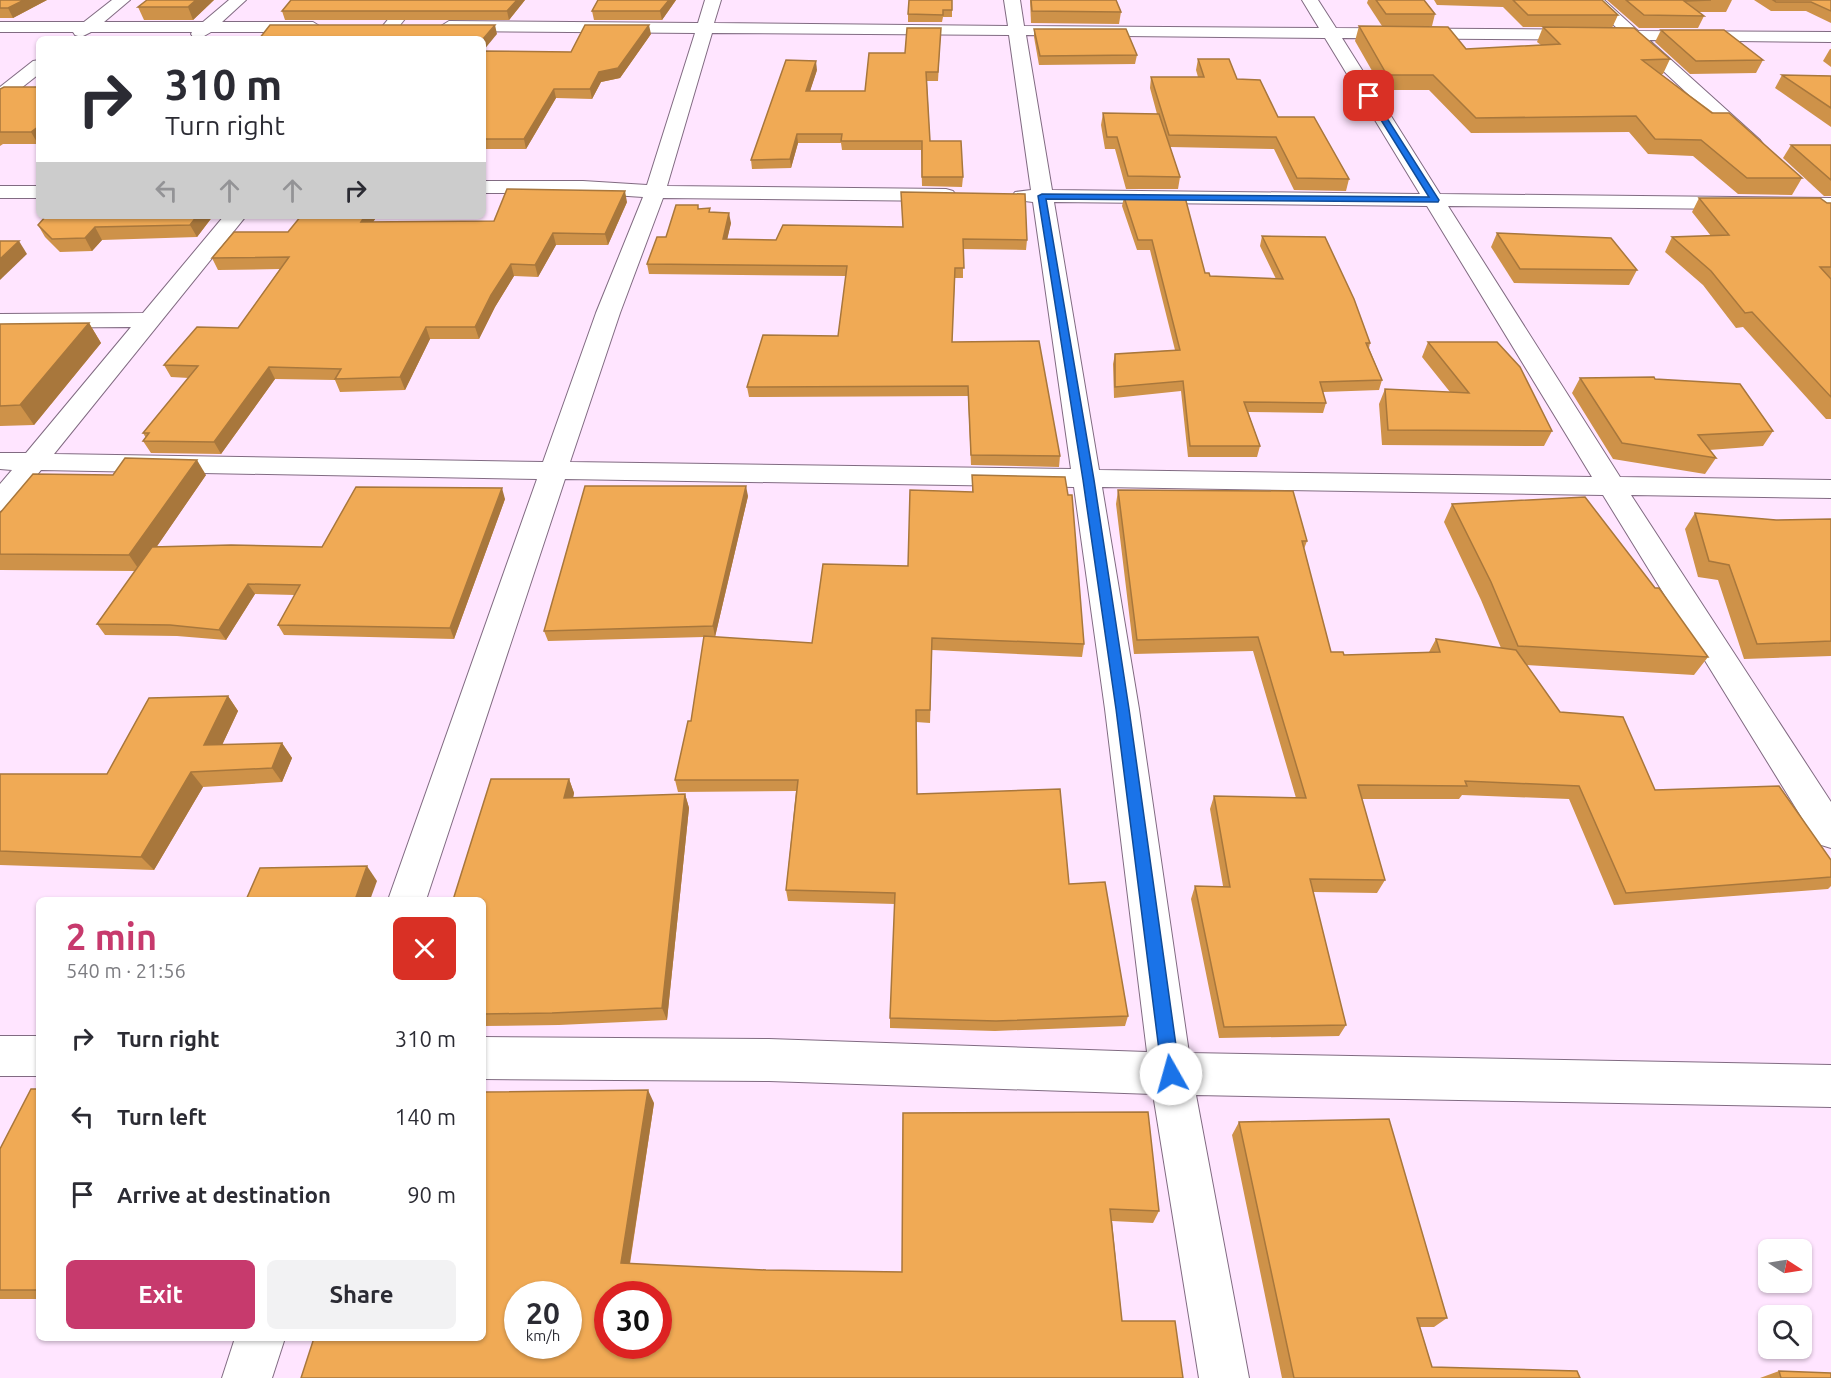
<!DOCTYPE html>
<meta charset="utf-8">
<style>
:root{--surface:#fff;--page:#f2f2f3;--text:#2b2b33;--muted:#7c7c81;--accent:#c73a6d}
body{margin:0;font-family:Ubuntu,sans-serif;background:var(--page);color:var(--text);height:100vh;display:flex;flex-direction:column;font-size:22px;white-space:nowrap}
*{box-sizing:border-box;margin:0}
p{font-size:20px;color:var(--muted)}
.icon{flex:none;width:33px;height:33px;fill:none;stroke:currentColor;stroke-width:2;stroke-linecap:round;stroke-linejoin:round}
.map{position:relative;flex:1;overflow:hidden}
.sheet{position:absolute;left:36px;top:897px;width:450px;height:444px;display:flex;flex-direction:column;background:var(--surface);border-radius:9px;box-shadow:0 2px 4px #0004}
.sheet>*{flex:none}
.top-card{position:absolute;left:36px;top:36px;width:450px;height:183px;border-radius:9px;box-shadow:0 2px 4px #0004;background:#fff;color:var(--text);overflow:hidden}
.needle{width:39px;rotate:102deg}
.fabs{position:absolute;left:1758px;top:1239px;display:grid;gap:12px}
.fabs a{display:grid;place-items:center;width:54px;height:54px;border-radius:9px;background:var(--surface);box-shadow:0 2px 4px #0004;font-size:30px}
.speed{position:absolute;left:504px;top:1281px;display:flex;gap:12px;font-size:30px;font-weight:700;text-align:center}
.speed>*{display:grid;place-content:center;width:78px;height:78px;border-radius:50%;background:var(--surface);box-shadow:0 2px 4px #0004;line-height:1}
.speed small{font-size:15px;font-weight:400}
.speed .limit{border:9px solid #d22;background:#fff;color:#111}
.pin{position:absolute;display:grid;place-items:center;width:51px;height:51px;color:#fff;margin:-26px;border-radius:12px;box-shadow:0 3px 9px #0006}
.me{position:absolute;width:66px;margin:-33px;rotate:353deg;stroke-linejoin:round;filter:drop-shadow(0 0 4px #0008)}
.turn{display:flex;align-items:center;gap:21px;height:126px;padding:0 30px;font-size:27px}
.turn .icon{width:78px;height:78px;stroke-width:2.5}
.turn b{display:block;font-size:42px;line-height:51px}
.lanes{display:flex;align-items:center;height:57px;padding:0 30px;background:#0003;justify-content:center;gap:30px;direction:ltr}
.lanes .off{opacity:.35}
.round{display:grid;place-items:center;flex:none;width:63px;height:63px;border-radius:9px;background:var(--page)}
.summary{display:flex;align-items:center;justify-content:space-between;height:102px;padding:0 30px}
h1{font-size:36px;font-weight:700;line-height:45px;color:var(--accent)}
.action{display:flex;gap:12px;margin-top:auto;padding:12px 30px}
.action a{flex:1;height:69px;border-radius:9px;background:var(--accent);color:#fff;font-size:24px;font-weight:700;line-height:69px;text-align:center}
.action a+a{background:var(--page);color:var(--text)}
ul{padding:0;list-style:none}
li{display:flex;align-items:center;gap:18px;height:78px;padding:0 30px}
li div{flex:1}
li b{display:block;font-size:22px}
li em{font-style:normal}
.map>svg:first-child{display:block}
</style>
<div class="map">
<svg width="1831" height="1378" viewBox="0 0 1831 1378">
<rect width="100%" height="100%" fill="#ffe5ff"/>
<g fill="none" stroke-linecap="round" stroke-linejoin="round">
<defs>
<g id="minor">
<polygon points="112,0 130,0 104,22 203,22 229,0 246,0 222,22 313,22 321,27 313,32 211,32 199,39 193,37 191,34 192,32 91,32 81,37 75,35 73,32 0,32 0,22 84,22"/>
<polygon points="404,0 420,0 389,39 372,39"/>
<path d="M705,0H721L714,23L1008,26L1004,0H1020L1024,26L1319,28L1302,0H1318L1336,28L1619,30L1587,0H1604L1638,31L1831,32V42L1649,40L1760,140L1763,144L1760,148H1746L1630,40L1342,38L1440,194L1831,198V210L1448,206L1620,477L1831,480V498L1631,495L1831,802V848L1818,844L1603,495L1102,487L1139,709L1189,1053L1831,1065V1107L1196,1095L1249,1378H1199L1153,1094L769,1081L483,1079V1037L769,1039L1147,1052L1105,709L1074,487L565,479L426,900H388L537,479L41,470L10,508L0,511V484L12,470L0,469V453H26L131,327L0,328V314L143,313L224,216H246L54,454L543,462L596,313L643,197L583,193H483V181H583L647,185L695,33L449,31L441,26L449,21L698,23ZM712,33L1009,35L1031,190L1015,192L1012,196L1015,200L1033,202L1071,469L570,462L620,313L663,198L946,201L953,199L956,195L953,191L946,189L667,186ZM1026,35L1325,38L1420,194L1052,190ZM1054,202L1427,206L1592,477L1099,470Z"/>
<polygon points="39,60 39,74 6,100 0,101 0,87 33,61"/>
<rect x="0" y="186" width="39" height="12"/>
<rect x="0" y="1036" width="39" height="40"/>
<polygon points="235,1338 285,1338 272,1378 222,1378"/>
</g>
</defs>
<use href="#minor" stroke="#816b82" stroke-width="2"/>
<use href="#minor" fill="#fff" fill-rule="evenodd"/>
</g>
<g fill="#ce9249">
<polygon points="0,0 47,0 13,18 0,18"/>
<polygon points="214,0 193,20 144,20 138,7"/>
<polygon points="291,0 525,0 509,20 285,20 282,11"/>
<polygon points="598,0 676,0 662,20 594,20 592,11"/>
<polygon points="952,0 952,17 943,17 942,22 908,22 908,14"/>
<polygon points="1030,0 1116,0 1121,12 1119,24 1031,23"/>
<polygon points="1368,0 1424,0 1435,14 1432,26 1382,26 1367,3"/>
<polygon points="1434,0 1602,0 1618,15 1612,28 1670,59 1663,74 1661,74 1802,178 1792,195 1738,194 1693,156 1648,154 1629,132 1471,133 1429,90 1383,90 1355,41 1359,26 1466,49 1541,45 1537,42 1543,27 1523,27 1503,7 1437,5"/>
<polygon points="1607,0 1732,0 1726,12 1699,12 1704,16 1698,28 1639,28"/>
<polygon points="1754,0 1831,0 1831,23 1806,11 1771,11"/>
<polygon points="941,28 938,81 927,81 930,141 963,177 962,187 922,186 921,150 842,150 841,143 798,143 791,168 752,169 751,160 817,70 810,91 865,91 905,53"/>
<polygon points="1034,29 1137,55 1135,64 1039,65 1034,37"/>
<polygon points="1661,30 1763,60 1756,73 1690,74 1655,42"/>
<polygon points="651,34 620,78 601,82 592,99 556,98 526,149 483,149 483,51 571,52"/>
<polygon points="1830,49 1831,49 1831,67 1823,61"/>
<polygon points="1198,59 1237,79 1278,117 1349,179 1346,191 1294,190 1274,149 1170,147 1180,177 1178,189 1126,189 1115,149 1105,149 1101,125 1103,113 1157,114 1150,88 1151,77 1198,77 1196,70"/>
<polygon points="1782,75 1831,76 1831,127 1775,88"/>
<polygon points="39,87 38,144 3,144 0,146 0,89"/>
<polygon points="1791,145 1831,145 1831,196 1824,196 1783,158"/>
<polygon points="1124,197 1205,273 1210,276 1276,279 1260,246 1262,236 1370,343 1369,348 1382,380 1379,390 1323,392 1326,403 1323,413 1248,412 1260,446 1257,457 1188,457 1181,391 1114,398 1113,364 1115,354 1175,350 1150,250 1137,250 1122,206"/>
<polygon points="1699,198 1831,203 1831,419 1826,419 1743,327 1736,328 1703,285 1665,252 1672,237 1711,236 1692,212"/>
<polygon points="627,202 608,245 556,245 538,277 514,276 495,307 479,339 430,339 405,390 340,392 335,380 275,379 221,454 151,453 143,441 146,438 143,433 189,378 171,377 164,365 238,328 280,269 218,270 212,258 288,232 377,216 373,222 494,221"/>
<polygon points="699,209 711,212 731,223 727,239 776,240 783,225 1027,240 1026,250 963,249 963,278 955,278 952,342 1060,456 1059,467 971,465 968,396 749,397 747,387 838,336 846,276 649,274 647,264 666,237"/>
<polygon points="46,216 213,216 197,237 102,240 92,251 60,252 45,237 38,225"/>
<polygon points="1497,233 1637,270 1629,285 1514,283 1491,247"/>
<polygon points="89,323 101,343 34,425 0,426 0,324"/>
<polygon points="1428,342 1552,431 1544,446 1382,445 1379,404 1385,389 1450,392 1422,357"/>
<polygon points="1580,378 1655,379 1773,431 1763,446 1709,450 1716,458 1705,474 1613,459 1572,393"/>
<polygon points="206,475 157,546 322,547 505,499 454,639 284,635 278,625 295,595 255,594 226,640 177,636 105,635 97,624 135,571 0,570 0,513"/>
<polygon points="972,475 1084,644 1082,657 932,650 930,723 916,722 917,794 1069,884 1128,1016 1125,1026 995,1031 890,1028 890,1018 895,904 788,901 786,890 796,791 678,792 675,780 691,721 704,637 548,641 544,631 748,496 715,637 812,643 908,566 972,492"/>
<polygon points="1118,490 1307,541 1304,549 1331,652 1344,655 1429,652 1436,639 1501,648 1481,600 1444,522 1452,504 1708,657 1694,675 1526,665 1560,712 1655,790 1831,860 1831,886 1828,889 1614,905 1569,799 1462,795 1459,799 1362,799 1385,880 1377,893 1313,892 1346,1025 1339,1036 1219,1038 1191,899 1195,886 1223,886 1210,809 1214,796 1296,798 1253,651 1134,654 1116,504"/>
<polygon points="1695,513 1776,520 1831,519 1831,656 1744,659 1718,580 1698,577 1685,529"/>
<polygon points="228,696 238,711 222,745 282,743 292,758 282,782 203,787 154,870 0,865 0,774 107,774"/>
<polygon points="569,779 574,793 573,798 685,794 689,808 667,1020 559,1025 483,1026 483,900"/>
<polygon points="39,1089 39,1299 0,1299 0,1149"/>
<polygon points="654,1103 630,1264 766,1270 902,1272 903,1113 1159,1211 1153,1223 1112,1221 1122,1321 301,1378"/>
<polygon points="1239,1122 1447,1318 1434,1327 1420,1327 1432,1367 1580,1378 1282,1378 1232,1135"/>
<polygon points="1779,1371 1831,1378 1760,1378"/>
</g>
<g fill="#a8773c">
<polygon points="24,0 47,0 13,18 8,8"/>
<polygon points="196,0 214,0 193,20 188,7"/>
<polygon points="517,0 525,0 509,20 507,11"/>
<polygon points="669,0 676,0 662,20 660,11"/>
<polygon points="495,25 497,34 483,51 483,39"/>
<polygon points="649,25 651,34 620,78 601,82 592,99 590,89 599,72"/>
<polygon points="816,61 817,70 807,100 806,91"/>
<polygon points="554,89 556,98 526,149 524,139"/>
<polygon points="39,126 39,143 38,144 31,132"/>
<polygon points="797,134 798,143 791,168 790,159"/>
<polygon points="625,191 627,202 608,245 605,234"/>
<polygon points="729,213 731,223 725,249 723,239"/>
<polygon points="197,216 213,216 197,237 190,225"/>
<polygon points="365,216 377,216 366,233 361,222"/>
<polygon points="95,227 102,240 92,251 85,238"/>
<polygon points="553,233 556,245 538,277 535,265"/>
<polygon points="19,241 27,254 0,280 0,259"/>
<polygon points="511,264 514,276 495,307 479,339 475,327 491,295"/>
<polygon points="89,323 101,343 34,425 20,405"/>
<polygon points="426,327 430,339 405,390 400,377"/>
<polygon points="269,367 275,379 221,454 214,442"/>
<polygon points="197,460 206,475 140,571 129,555"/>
<polygon points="746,486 748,496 715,637 713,626"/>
<polygon points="502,488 505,499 454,639 450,628"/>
<polygon points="248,584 255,594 226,640 219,630"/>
<polygon points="228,696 238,711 215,760 204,745"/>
<polygon points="282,743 292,758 282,782 272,768"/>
<polygon points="191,772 203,787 154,870 141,857"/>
<polygon points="569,779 574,793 570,812 564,798"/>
<polygon points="685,794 689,808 667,1020 662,1008"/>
<polygon points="367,866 377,881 370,900 355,900"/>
<polygon points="648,1090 654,1103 628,1274 621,1263"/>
</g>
<g fill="#f0aa55" stroke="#a8773c" stroke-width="1.5" fill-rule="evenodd">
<polygon points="0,0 24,0 8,8 0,8"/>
<polygon points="147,0 196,0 188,7 138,7"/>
<polygon points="291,0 517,0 507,11 282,11"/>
<polygon points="598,0 669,0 660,11 592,11"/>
<polygon points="909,0 952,0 952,10 943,10 943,15 908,14"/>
<polygon points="1031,0 1116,0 1121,12 1032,11"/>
<polygon points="1376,0 1424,0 1435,14 1386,14"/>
<polygon points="1513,0 1602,0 1618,15 1528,15"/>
<polygon points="1626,0 1711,0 1684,1 1704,16 1644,15"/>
<polygon points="1773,0 1831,0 1831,11 1811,2 1776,2"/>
<polygon points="270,25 495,25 483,39 259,39"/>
<polygon points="585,25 649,25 618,68 599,72 590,89 554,89 524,139 483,139 483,51 571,52"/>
<polygon points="1359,26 1448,27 1466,49 1560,44 1543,27 1634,28 1670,59 1642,60 1712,113 1729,113 1802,178 1747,178 1701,140 1655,139 1636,116 1476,118 1433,75 1387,75"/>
<polygon points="907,28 941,28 938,72 926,72 930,141 961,141 963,177 922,177 922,141 841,141 842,134 797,134 790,159 751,160 786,60 816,61 806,91 865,91 869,53 905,53"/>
<polygon points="1034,29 1126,29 1137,55 1040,56"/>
<polygon points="1661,30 1724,30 1763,60 1696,61"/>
<polygon points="1198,59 1229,59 1237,79 1260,80 1278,117 1314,117 1349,179 1297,178 1276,137 1169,135 1151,77 1204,77"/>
<polygon points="1782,75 1831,76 1831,108"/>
<polygon points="4,87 39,87 39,126 31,132 0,132 0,89"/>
<polygon points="1103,113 1159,114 1180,177 1128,176 1117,137 1107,137"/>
<polygon points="1791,145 1831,145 1831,180"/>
<polygon points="507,189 625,191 605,234 553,233 535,265 511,264 491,295 475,327 426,327 400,377 335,379 341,369 269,367 214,442 143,441 149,433 143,433 198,366 164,365 197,327 238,328 289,257 212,258 234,232 288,232 301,216 365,216 361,222 494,221"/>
<polygon points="901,192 1025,194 1027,240 963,239 964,268 955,268 952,342 1039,341 1060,456 971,455 968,386 747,387 763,335 838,336 847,266 647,264 657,237 666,237 676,205 698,205 698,209 710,208 709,212 729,213 723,239 776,240 783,225 903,227"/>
<polygon points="1133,196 1185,197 1205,273 1209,273 1210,276 1283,279 1262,236 1325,237 1354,299 1370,343 1366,343 1382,380 1320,382 1326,403 1244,402 1260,446 1190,446 1183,381 1115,387 1115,354 1180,350 1152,240 1138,240 1124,197"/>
<polygon points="1699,198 1820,198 1827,203 1831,203 1831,267 1820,267 1831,279 1831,397 1752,312 1745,313 1711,271 1672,237 1729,235"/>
<polygon points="46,216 197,216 190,225 95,227 85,238 52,239 38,225"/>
<polygon points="1497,233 1611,238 1637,270 1520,269"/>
<polygon points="0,241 19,241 0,259"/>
<polygon points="89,323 20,405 0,406 0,324"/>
<polygon points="1428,342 1497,342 1520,367 1552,431 1388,430 1385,389 1469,393"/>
<polygon points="1654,377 1655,379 1740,384 1773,431 1698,435 1716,458 1622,443 1580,378"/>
<polygon points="125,458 197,460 129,555 0,554 0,513 33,474 113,475"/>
<polygon points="972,475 1065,477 1068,495 1072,495 1084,644 932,638 930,710 916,710 917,794 1060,789 1069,884 1105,882 1128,1016 996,1021 890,1018 895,893 786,890 798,780 675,780 688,721 691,721 704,636 812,643 823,564 908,566 910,490 973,492"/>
<polygon points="585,486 746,486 713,626 544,631"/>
<polygon points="356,487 502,488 450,628 278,625 300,585 248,584 219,630 170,625 97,624 152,547 231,545 322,547"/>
<polygon points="1118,490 1293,491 1307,541 1302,541 1331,652 1343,652 1344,655 1440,652 1436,639 1516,650 1560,712 1623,717 1655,790 1779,786 1831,860 1831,877 1626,893 1579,786 1465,781 1467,786 1358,785 1385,880 1310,879 1346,1025 1224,1027 1195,886 1230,887 1214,796 1306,798 1258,637 1137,640"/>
<polygon points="1585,497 1655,588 1659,588 1708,657 1518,646 1491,582 1452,504"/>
<polygon points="1695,513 1776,520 1831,519 1831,641 1757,644 1729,565 1709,561"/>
<polygon points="228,696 204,745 282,743 272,768 191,772 141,857 0,851 0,774 107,774 149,698"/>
<polygon points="491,779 569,779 564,798 685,794 662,1008 552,1013 483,1014 483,900 453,900"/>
<polygon points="367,866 355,900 246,900 260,868"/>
<polygon points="31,1089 39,1089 39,1290 0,1290 0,1149"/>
<path d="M648,1090L621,1263L766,1270L902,1272L903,1113L1148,1112L1159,1211L1110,1209L1122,1321H1175L1183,1378H301L314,1338H483V1092ZM518,1294H568V1346H518ZM608,1294H658V1346H608Z"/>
<polygon points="1389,1119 1447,1318 1417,1318 1432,1367 1577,1371 1580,1378 1294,1378 1239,1122"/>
<polygon points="1779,1371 1831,1373 1831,1378 1781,1378"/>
</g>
<polygon fill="#1a73e8" stroke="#114b97" stroke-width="1.5" points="1369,94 1373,96 1439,200 1438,202 1046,199 1094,480 1129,709 1180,1074 1177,1080 1171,1082 1165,1080 1162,1074 1116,709 1083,480 1038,196 1042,194 1429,197 1366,96"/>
</svg>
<div class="fabs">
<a><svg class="needle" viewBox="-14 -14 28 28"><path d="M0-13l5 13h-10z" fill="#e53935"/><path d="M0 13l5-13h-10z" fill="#7c7c81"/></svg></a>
<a><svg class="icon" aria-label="search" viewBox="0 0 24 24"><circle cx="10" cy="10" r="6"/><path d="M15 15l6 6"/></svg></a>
</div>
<div class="speed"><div>20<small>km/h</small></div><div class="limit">30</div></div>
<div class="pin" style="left:1369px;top:96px;background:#d93025"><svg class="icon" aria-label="arrive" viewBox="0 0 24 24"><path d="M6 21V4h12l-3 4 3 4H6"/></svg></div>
<svg class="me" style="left:1171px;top:1074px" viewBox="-20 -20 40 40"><circle r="19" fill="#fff"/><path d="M0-13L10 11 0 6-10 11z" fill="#1a73e8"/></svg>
<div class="top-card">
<div class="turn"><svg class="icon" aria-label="right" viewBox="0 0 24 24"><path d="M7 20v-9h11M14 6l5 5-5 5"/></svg><div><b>310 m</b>Turn right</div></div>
<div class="lanes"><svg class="icon off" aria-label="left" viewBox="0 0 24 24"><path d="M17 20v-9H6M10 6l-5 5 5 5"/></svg><svg class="icon off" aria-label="ahead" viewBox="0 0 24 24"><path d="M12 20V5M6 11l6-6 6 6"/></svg><svg class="icon off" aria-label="ahead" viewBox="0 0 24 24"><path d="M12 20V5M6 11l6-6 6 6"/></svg><svg class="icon" aria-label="right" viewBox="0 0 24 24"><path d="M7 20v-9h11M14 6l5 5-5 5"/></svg></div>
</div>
<section class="sheet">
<div class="summary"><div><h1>2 min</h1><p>540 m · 21:56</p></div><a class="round" style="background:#d93025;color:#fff"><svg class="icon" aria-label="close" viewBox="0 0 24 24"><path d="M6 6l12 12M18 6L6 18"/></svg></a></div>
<ul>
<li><svg class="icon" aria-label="right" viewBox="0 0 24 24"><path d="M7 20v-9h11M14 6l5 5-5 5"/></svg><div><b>Turn right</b></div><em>310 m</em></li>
<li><svg class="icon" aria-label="left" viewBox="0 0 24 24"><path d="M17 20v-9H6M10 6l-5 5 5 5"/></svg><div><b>Turn left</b></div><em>140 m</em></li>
<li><svg class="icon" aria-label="arrive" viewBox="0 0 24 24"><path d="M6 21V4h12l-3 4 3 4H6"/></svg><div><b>Arrive at destination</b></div><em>90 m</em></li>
</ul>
<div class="action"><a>Exit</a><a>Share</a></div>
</section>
</div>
